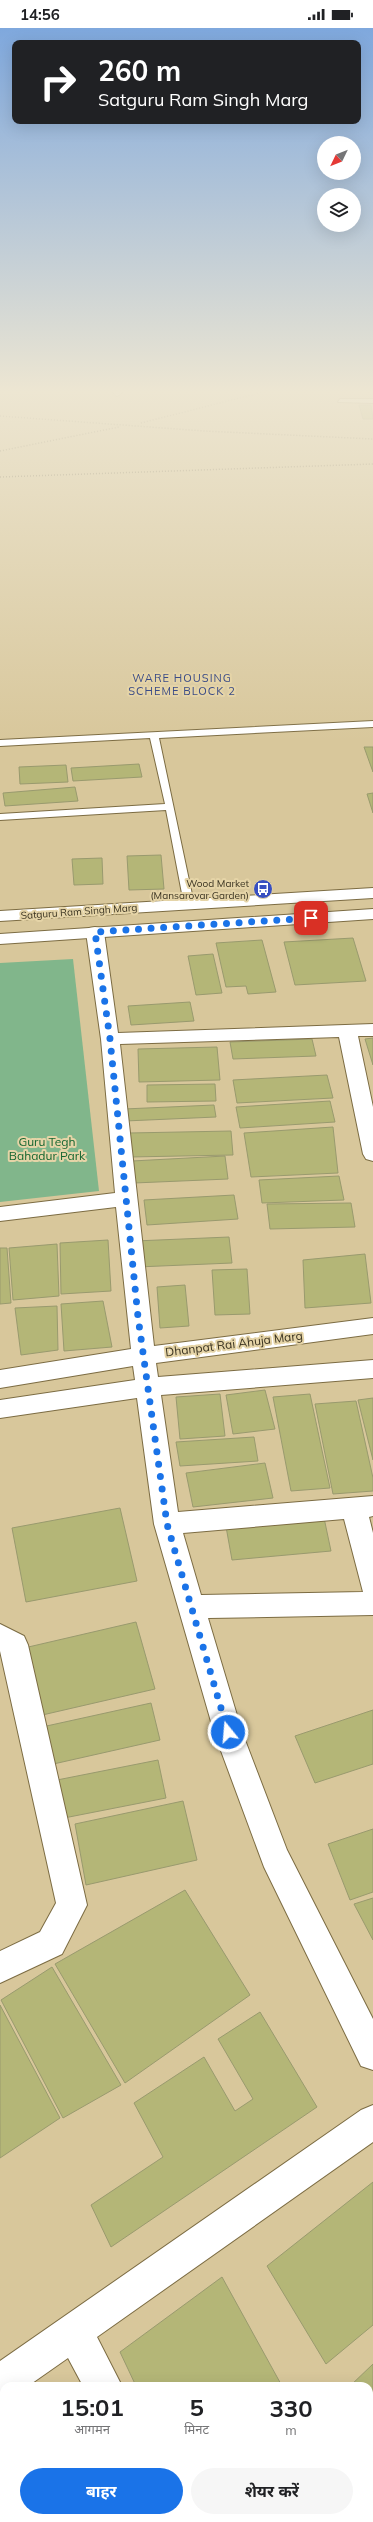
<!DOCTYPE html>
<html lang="hi">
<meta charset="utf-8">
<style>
:root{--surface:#fff;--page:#f6f6f6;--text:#202124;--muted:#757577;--accent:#1a73e8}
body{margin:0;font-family:Mulish,"Noto Sans Devanagari",sans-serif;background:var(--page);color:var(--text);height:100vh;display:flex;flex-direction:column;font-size:15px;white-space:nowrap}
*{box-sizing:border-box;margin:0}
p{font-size:13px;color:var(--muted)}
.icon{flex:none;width:22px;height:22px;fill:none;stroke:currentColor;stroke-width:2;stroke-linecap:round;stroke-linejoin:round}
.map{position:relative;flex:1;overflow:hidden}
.side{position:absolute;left:0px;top:2354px;width:373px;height:140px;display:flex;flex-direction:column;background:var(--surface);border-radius:12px 12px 0 0;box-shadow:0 4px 16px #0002}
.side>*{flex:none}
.hud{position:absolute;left:12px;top:12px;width:349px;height:84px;border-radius:8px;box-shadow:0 4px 16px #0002;background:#202124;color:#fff;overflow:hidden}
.needle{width:26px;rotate:227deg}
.fabs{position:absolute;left:317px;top:108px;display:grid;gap:8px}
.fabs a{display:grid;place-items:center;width:44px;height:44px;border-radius:50%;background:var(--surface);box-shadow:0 4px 16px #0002;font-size:20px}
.pin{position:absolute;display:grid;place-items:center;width:34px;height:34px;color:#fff;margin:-17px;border-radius:8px;box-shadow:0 2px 6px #0006}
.me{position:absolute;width:44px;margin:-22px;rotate:343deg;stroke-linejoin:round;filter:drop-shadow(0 0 3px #0008)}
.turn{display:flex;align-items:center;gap:14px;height:84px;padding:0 20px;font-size:18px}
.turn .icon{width:52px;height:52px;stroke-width:2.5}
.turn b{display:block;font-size:28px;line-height:34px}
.eta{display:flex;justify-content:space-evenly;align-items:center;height:68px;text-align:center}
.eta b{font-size:24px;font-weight:700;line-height:28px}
.action{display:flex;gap:8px;margin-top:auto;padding:8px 20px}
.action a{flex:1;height:46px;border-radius:24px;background:var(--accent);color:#fff;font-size:16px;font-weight:700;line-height:46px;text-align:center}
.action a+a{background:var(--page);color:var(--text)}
.status{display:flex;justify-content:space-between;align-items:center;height:28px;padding:0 20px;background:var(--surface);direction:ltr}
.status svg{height:11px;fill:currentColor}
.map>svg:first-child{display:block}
</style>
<div class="status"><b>14:56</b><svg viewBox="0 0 49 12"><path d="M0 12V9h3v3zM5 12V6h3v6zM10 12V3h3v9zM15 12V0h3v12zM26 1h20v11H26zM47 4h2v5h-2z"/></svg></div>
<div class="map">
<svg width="373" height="2494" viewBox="0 0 373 2494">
<rect width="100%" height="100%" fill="#d8c79b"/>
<polygon fill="#81b68b" points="73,931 99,1163 0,1174 0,935"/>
<g fill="#b4b677" stroke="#999a6e">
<polygon points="359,377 371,377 373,391 363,391"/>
<polygon points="364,719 373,719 373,744"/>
<polygon points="139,736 142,749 73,753 71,740"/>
<polygon points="66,737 68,754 20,756 19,739"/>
<polygon points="75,759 78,773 5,778 3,765"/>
<polygon points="373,765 373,785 367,766"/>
<polygon points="161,827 164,861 129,862 127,828"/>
<polygon points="102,830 103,856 74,857 72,831"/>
<polygon points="353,910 366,953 295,957 284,914"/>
<polygon points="262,912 276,964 248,966 246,958 226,959 216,915"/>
<polygon points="213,926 222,965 196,967 188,928"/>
<polygon points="190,974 194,993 131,997 128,978"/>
<polygon points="373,1010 373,1037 365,1011"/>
<polygon points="312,1011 316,1028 233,1031 230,1014"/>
<polygon points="217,1019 220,1052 139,1054 138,1021"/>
<polygon points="327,1047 333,1070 237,1075 233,1052"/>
<polygon points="215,1056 216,1073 147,1074 147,1057"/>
<polygon points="330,1073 335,1094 240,1100 236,1079"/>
<polygon points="214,1077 216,1089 125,1093 124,1081"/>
<polygon points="333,1099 338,1145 251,1149 244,1105"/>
<polygon points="231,1103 233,1127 130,1129 129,1105"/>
<polygon points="225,1128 228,1151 134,1155 132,1133"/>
<polygon points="339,1148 344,1172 262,1175 259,1152"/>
<polygon points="234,1167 238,1191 147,1197 144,1172"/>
<polygon points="351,1175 355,1199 270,1201 267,1176"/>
<polygon points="229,1209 232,1235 137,1239 135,1213"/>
<polygon points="108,1212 111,1263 61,1266 60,1215"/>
<polygon points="57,1216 59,1268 13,1272 9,1220"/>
<polygon points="0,1220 7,1220 11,1275 0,1276"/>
<polygon points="365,1226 371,1275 305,1280 303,1232"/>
<polygon points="247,1241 250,1286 215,1287 212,1242"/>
<polygon points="185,1257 189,1298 160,1300 157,1259"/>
<polygon points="103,1273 112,1319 64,1323 61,1276"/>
<polygon points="57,1278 58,1322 21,1327 15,1280"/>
<polygon points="265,1362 275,1401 233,1406 226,1367"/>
<polygon points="220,1366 225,1408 180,1411 176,1369"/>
<polygon points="310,1366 330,1460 291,1463 273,1369"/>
<polygon points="373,1370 373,1432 358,1372"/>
<polygon points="356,1373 373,1450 373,1463 333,1466 315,1376"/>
<polygon points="254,1409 258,1433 180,1438 176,1414"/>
<polygon points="265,1435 273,1470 193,1479 186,1445"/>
<polygon points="120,1480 137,1553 26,1574 12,1500"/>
<polygon points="323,1485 331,1523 232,1532 225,1493"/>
<polygon points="136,1594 155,1661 38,1688 24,1620"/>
<polygon points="151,1675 160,1712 49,1737 42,1699"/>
<polygon points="373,1682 373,1736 315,1755 295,1708"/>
<polygon points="158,1732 166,1770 64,1790 57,1752"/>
<polygon points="183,1773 197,1832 86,1857 75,1796"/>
<polygon points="373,1801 373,1864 350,1872 328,1816"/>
<polygon points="185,1862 250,1967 125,2055 55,1936"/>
<polygon points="373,1870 373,1912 354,1876"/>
<polygon points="52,1939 121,2057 63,2090 1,1972"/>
<polygon points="0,1977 60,2090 0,2130"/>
<polygon points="260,1984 317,2079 111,2219 91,2177 163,2129 134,2075 204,2029 235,2083 253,2071 218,2011"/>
<polygon points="373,2154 373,2297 326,2336 267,2238"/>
<polygon points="222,2249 282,2358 136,2358 120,2324"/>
<polygon points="373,2336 373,2401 369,2395 369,2358 350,2358"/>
<polygon points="4,2410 4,2490 91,2490 86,2494 0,2494 0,2413"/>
</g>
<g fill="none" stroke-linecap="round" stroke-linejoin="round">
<defs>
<g id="lane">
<polygon points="340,371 373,371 373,375 338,374"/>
<polygon points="373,693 373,699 159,710 194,876 193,878 189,879 184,876 166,782 0,792 0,786 165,776 150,710 0,718 0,712"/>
</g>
<g id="street">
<polygon points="112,364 122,364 122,365 117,368"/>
<path d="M95,899L101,900L104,904L118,1005L373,996V1008H358L373,1079V1133L366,1131L363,1126L339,1009L120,1016L154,1318L373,1290V1306L156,1335L158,1349L373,1332V1350L161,1367L178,1484L373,1468V1488L369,1489L373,1505V1587L208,1590L242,1704L287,1822L373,1991V2042L361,2038L264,1839L214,1704L154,1496L137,1370L0,1390V1372L135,1352L133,1338L0,1360V1342L131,1321L116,1179L0,1193V1179L115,1165L101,1011L86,904L89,900ZM344,1491L363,1564L201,1567L183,1505Z"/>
<polygon points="0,1596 24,1608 28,1617 87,1877 62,1926 0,1955 0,1923 40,1904 56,1875 0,1623"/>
<polygon points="373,2077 373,2114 97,2309 122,2358 83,2358 68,2330 28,2358 4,2358 4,2372 0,2374 0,2333 361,2082"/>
<polygon points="153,2490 193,2490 195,2494 155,2494"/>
</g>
<g id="secondary">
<polygon points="373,860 373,870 0,893 0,883"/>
<polygon points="373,881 373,891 0,916 0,906"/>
</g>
</defs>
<use href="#lane" stroke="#7c6c43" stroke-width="2"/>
<use href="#street" stroke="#7c6c43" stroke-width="2"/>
<use href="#secondary" stroke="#7c6c43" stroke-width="2"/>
<use href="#lane" fill="#fff" fill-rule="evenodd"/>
<use href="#street" fill="#fff" fill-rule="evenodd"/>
<use href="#secondary" fill="#fff" fill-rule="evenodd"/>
<g stroke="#8b7f5f" stroke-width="1.5" stroke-dasharray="1 2" stroke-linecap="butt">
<polyline points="0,388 204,403 373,411"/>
<polyline points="141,395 263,364"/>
<polyline points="0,423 119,399"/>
<polyline points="0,449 373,436"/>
</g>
</g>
<linearGradient id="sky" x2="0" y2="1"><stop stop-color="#7fa8dd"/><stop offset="0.51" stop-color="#ede6d2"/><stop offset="1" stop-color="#ede6d2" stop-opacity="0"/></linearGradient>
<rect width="373" height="713" fill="url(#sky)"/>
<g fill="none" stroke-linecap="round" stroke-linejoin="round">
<polyline stroke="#1a73e8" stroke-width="7" stroke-dasharray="0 12.6" points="228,1704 167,1496 138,1289 110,1011 95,904 311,890"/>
</g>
<defs>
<symbol id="bus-disc" viewBox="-11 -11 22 22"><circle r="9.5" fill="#384fc1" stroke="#e5d4a7"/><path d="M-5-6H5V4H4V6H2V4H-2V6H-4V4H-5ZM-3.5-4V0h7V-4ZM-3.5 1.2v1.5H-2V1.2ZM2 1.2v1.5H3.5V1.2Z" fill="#fff"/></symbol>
</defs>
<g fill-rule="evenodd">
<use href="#bus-disc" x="252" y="850" width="22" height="22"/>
</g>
<g text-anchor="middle" stroke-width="4" stroke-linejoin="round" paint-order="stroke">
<g font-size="10" fill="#393220" stroke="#e5d4a7" text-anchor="end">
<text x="249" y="859">Wood Market<tspan x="249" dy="12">(Mansarovar Garden)</tspan></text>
</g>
<g font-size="10" fill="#393220" stroke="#e5d4a7">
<text transform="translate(79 883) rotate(-4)" y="4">Satguru Ram Singh Marg</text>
</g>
<g font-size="11" letter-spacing="1" fill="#3a4b86" stroke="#e5d4a7">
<text x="182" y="654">WARE HOUSING<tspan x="182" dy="13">SCHEME BLOCK 2</tspan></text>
</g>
<g font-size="12" fill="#14652f" stroke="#e5d4a7">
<text x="47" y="1118">Guru Tegh<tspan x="47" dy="14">Bahadur Park</tspan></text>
</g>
<g font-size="12" fill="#393220" stroke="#e5d4a7">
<text transform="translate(234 1316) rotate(-7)" y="4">Dhanpat Rai Ahuja Marg</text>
</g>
</g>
</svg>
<div class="fabs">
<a><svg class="needle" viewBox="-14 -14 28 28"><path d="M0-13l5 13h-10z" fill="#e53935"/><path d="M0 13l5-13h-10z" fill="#757577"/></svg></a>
<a><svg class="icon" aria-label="layers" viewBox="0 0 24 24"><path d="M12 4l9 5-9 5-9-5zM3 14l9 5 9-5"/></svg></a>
</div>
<div class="pin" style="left:311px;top:890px;background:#d93025"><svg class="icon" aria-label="arrive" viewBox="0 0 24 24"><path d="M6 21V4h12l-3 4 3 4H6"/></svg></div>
<svg class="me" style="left:228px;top:1704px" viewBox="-20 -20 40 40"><circle r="17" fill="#1a73e8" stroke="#fff" stroke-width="3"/><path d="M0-11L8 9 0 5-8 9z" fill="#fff"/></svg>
<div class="hud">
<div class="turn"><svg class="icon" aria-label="right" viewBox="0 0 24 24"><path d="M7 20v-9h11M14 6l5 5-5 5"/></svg><div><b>260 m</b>Satguru Ram Singh Marg</div></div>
</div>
<section class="side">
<div class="eta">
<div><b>15:01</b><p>आगमन</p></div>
<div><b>5</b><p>मिनट</p></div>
<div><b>330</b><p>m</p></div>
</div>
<div class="action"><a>बाहर</a><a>शेयर करें</a></div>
</section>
</div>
